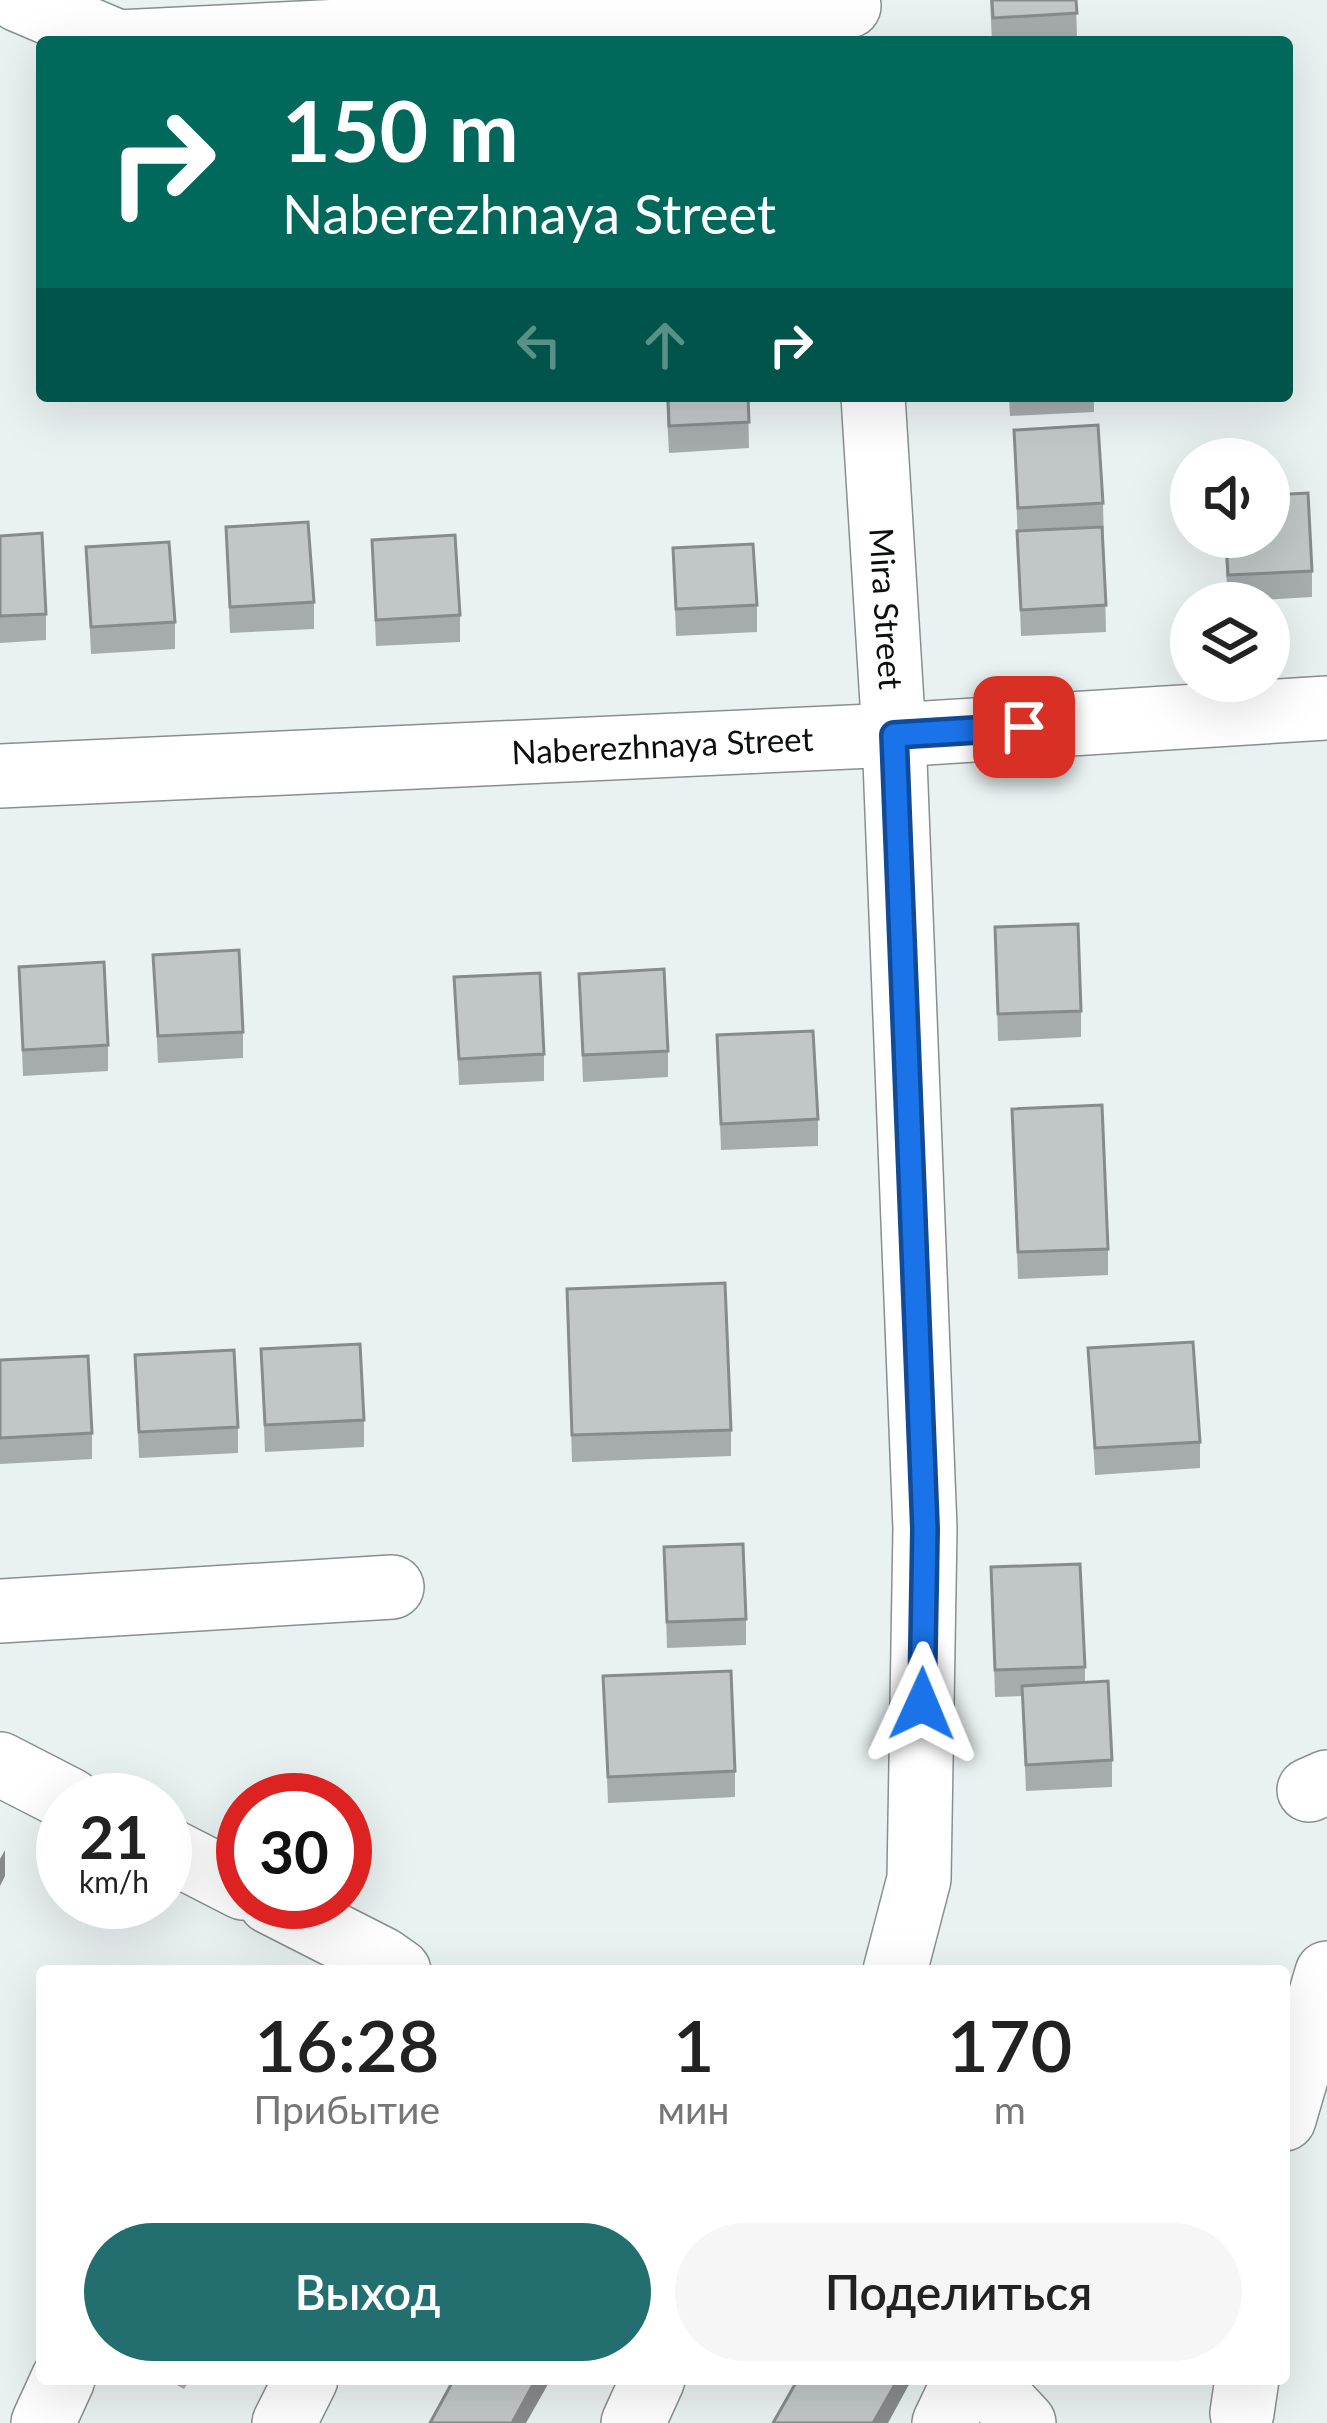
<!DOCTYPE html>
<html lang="ru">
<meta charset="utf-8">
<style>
:root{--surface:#fff;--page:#f6f6f6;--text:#222;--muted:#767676;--accent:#236e6e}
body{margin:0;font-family:Lato,sans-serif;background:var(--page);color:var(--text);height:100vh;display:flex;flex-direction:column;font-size:45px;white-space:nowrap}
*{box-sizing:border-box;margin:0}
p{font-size:39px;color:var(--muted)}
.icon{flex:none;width:66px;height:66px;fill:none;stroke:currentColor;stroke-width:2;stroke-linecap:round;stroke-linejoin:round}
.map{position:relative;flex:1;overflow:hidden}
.sheet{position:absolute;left:36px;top:1965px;width:1254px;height:420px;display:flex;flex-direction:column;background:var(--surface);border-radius:12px;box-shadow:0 12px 48px #0002}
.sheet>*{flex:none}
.hud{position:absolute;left:36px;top:36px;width:1257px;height:366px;border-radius:12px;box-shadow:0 12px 48px #0002;background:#00695c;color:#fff;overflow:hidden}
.tools{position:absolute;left:1170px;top:438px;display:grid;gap:24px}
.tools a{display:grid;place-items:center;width:120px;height:120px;border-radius:50%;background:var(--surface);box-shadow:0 12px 48px #0002;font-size:60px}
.speed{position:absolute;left:36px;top:1773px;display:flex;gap:24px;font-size:60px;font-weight:700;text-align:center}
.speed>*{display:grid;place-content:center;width:156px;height:156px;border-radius:50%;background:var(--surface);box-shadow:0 12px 48px #0002;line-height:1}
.speed small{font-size:30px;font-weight:400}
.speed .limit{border:18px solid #d22;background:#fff;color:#111}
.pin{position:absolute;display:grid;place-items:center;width:102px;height:102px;color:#fff;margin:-51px;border-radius:24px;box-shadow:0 6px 18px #0006}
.me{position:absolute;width:132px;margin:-66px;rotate:1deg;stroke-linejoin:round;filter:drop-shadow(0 0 9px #0008)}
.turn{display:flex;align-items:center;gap:42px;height:252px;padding:0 48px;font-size:54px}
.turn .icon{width:156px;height:156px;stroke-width:2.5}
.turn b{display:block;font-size:84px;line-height:102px}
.lanes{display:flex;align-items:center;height:114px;padding:0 48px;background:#0003;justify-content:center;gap:60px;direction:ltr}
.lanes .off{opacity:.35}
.eta{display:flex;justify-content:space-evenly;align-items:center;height:204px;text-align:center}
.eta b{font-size:72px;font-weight:600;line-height:84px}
.button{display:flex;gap:24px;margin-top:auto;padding:24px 48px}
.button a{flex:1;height:138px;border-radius:72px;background:var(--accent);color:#fff;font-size:48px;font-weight:600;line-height:138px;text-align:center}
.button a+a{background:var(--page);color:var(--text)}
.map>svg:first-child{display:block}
</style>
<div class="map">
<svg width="1327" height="2423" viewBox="0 0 1327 2423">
<rect width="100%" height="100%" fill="#eaf1f1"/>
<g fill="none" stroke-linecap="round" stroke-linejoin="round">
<defs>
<g id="minor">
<polyline points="19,0 118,42 849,6"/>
<path id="s1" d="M873,396L894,735L925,1529L919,1879L895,1971"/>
<path id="s2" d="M0,776L894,735L1327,708"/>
<polyline points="0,1611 392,1587"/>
<polyline points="0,1764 70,1800"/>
<polyline points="1309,1790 1327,1782"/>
<polyline points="165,1848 243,1888"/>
<polyline points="270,1902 382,1959 399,1971"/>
<polyline points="1284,2119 1327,1973"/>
<polyline points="983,2379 1024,2423"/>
<polyline points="1242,2413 1247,2379"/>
<polyline points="43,2423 63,2379"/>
<polyline points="284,2423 306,2379"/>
<polyline points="633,2423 653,2379"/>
<polyline points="944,2423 965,2379"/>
</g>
</defs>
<use href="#minor" stroke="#898f8f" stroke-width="66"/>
<use href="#minor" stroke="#fff" stroke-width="63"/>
</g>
<g fill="#a6abab">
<polygon points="990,0 1076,0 1077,40 992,42"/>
<polygon points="666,396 748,396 749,448 669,453"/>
<polygon points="1009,396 1094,396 1094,412 1010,416"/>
<polygon points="1014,430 1103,503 1106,632 1021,636"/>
<polygon points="226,527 314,602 314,629 230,633"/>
<polygon points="0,536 46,614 46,640 0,643"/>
<polygon points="1224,537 1269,537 1312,571 1312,597 1228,602"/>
<polygon points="372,540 460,615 460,642 376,646"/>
<polygon points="86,547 175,622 175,649 91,654"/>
<polygon points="673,548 757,605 757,632 676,636"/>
<polygon points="995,927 1081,1011 1081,1037 998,1041"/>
<polygon points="153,955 243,1032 243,1058 158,1063"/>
<polygon points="19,967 108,1045 108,1071 23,1076"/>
<polygon points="579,974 668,1051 668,1077 583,1082"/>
<polygon points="454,977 544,1054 544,1081 459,1085"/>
<polygon points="717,1035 818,1119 818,1146 721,1150"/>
<polygon points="1012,1109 1108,1249 1108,1275 1018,1279"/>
<polygon points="567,1289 731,1430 731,1456 572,1462"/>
<polygon points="1088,1348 1200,1442 1200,1468 1095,1475"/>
<polygon points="261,1349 364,1420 364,1447 265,1452"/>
<polygon points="135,1355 238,1427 238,1453 139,1458"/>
<polygon points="0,1360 92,1433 92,1459 0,1464"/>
<polygon points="664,1547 746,1619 746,1645 667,1648"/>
<polygon points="991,1567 1085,1667 1085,1682 1112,1760 1112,1787 1026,1791 1022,1696 995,1697"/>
<polygon points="603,1676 735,1771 735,1797 608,1803"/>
<polygon points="166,2379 190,2379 184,2389"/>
</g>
<g fill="#878b8b">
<polygon points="5,1850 5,1876 0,1886 0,1859"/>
<polygon points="536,2379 551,2379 526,2423 512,2423"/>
<polygon points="898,2379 912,2379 888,2423 873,2423"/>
</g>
<g fill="#c1c7c7" stroke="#878b8b" stroke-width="3">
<polygon points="992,0 1076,0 1077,13 993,18"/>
<polygon points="668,396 748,396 749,422 669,426"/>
<polygon points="1098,425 1103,503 1018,508 1014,430"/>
<polygon points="1308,493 1312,571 1228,575 1226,537 1269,537 1269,495"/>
<polygon points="308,522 314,602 230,607 226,527"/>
<polygon points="1102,527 1106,605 1021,610 1017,531"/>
<polygon points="42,533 46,614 0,616 0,536"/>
<polygon points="455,535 460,615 376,620 372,540"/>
<polygon points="169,542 175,622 91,627 86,547"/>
<polygon points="753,544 757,605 676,609 673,548"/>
<polygon points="1078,924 1081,1011 998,1014 995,927"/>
<polygon points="239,950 243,1032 158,1036 153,955"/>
<polygon points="104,962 108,1045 23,1050 19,967"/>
<polygon points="664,969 668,1051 583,1055 579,974"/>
<polygon points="540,973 544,1054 459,1059 454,977"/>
<polygon points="813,1031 818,1119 721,1124 717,1035"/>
<polygon points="1102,1105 1108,1249 1018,1252 1012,1109"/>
<polygon points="725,1283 731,1430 572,1435 567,1289"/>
<polygon points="1193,1342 1200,1442 1095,1448 1088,1348"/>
<polygon points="360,1344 364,1420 265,1425 261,1349"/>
<polygon points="234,1350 238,1427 139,1432 135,1355"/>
<polygon points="88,1356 92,1433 0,1438 0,1360"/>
<polygon points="743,1544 746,1619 667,1622 664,1547"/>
<polygon points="1080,1564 1085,1667 995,1670 991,1567"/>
<polygon points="731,1671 735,1771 608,1777 603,1676"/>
<polygon points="1108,1681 1112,1760 1026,1765 1022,1686"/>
<polygon points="454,2379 536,2379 512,2423 430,2423"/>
<polygon points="798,2379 898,2379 873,2423 773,2423"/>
</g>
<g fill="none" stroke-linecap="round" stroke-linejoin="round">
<defs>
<polyline id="route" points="922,1704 925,1529 894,735 1024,727"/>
</defs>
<use href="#route" stroke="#114b97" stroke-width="30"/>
<use href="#route" stroke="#1a73e8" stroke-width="21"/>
</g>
<g text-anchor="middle" stroke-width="12" stroke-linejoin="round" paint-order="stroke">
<g font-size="33" fill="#0d0f0f" stroke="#f8fefe">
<text dy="12" stroke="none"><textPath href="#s1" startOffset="213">Mira Street</textPath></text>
<text dy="12" stroke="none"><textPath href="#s2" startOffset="663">Naberezhnaya Street</textPath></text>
</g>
</g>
</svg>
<div class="tools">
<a><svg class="icon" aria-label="sound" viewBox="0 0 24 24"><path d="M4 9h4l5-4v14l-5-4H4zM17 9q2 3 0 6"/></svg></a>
<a><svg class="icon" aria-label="layers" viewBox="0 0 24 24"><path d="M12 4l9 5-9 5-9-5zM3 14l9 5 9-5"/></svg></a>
</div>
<div class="speed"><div>21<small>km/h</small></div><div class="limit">30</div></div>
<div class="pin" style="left:1024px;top:727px;background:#d93025"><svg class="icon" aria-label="arrive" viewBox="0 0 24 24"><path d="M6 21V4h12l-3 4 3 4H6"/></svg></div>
<svg class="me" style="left:922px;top:1704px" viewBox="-20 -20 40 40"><path d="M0-17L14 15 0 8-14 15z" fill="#1a73e8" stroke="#fff" stroke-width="4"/></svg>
<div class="hud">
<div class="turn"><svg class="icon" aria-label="right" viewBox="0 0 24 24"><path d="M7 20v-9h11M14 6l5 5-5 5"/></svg><div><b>150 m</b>Naberezhnaya Street</div></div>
<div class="lanes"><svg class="icon off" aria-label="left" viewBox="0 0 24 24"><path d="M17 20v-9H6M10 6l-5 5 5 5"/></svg><svg class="icon off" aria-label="ahead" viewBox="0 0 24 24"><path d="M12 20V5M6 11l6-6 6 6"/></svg><svg class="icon" aria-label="right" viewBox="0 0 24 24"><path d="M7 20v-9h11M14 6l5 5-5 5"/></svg></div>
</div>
<section class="sheet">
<div class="eta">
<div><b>16:28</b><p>Прибытие</p></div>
<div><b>1</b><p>мин</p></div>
<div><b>170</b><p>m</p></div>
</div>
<div class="button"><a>Выход</a><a>Поделиться</a></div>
</section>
</div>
